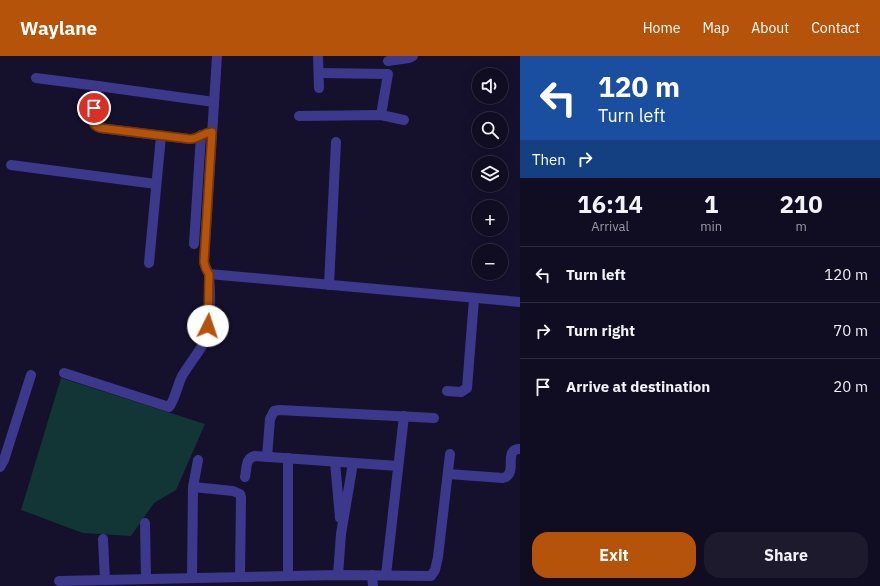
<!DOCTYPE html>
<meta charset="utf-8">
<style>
:root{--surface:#100c21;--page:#1e1a2e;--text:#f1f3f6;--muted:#9c9ba5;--line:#302c3f;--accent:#b45309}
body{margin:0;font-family:"IBM Plex Sans",sans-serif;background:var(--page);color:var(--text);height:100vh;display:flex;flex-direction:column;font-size:15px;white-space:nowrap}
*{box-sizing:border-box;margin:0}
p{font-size:13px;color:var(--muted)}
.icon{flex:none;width:22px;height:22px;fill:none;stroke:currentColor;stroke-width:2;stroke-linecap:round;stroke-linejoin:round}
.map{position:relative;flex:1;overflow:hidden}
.drawer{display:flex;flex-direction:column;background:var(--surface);width:360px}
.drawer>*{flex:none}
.top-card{background:#1a4fa0;color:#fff;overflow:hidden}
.fabs{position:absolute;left:472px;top:12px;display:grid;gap:8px}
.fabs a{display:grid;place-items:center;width:36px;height:36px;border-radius:50%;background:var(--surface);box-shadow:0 4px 16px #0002,0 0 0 1px var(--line);font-size:20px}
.pin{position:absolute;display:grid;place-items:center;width:34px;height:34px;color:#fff;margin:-17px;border:2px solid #fff;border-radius:50%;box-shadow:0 1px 4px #0007}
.me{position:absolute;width:44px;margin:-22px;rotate:4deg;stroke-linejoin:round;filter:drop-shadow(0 0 3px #0008)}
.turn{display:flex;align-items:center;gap:14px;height:84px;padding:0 12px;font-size:18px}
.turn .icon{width:52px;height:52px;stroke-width:2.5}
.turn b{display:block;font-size:28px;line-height:34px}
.then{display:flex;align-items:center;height:38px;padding:0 12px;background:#0003;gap:8px;font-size:15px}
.eta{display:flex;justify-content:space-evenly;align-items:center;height:68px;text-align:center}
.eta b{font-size:24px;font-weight:700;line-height:28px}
.cta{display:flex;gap:8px;margin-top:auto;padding:8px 12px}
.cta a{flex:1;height:46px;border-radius:16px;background:var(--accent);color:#fff;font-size:16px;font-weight:700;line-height:46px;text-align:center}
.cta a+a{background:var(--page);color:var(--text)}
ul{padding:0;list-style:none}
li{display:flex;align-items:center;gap:12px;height:56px;padding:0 12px;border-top:1px solid var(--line)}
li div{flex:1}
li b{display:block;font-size:15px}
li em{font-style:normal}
header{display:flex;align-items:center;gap:24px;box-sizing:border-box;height:56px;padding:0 20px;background:var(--accent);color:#fff}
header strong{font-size:19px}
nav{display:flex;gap:22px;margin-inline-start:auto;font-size:14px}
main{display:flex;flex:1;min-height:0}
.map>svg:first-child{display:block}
</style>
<header>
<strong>Waylane</strong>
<nav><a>Home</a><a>Map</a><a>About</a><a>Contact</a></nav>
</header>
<main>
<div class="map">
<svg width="520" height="530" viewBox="0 0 520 530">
<rect width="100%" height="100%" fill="#15102c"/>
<polygon fill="#123635" points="61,322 205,368 176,434 154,447 131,480 83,477 21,454"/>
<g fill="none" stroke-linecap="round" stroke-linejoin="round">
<g stroke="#3c398d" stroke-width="10">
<polyline points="318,0 319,32"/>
<polyline points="388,5 409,2 413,0"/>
<polyline points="319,17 388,18 381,59"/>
<polyline points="36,22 98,30"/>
<polyline points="299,60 381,59 404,64"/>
<path d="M212,76C203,77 199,83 189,83L100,72C85,67 95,42 98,30L214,46"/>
<polyline points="11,109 156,128"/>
<polyline points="194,188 201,79"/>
<polyline points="149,207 161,80"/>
<polyline points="209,218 520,246"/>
<polyline points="329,229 336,86"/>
<path d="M64,317L169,351C174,346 178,328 182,320C188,310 196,300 202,290C211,273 211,239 209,220C209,216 205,211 204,206L217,0"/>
<polyline points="447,335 461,336 467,332 474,243"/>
<polyline points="267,401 270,363 274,355 279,354 434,362"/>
<polyline points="288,402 288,520"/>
<polyline points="335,406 340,462"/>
<polyline points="0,411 4,404 31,319"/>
<path d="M448,418L503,422C519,418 502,393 520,393"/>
<path d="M245,421C247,412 245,402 255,400L398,410"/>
<polyline points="193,431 233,435 240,438 241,441 240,520"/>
<polyline points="145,467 146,523"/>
<polyline points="103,483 105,524"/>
<polyline points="338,519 341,478 353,407"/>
<polyline points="372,519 373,530"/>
<polyline points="386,519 404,360"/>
<polyline points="192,521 193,431 198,404"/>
<polyline points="59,525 338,519 431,520 435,514 438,501 450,398"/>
</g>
</g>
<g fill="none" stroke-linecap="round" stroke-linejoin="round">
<defs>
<path id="route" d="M94,52C92,60 90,69 100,72L190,83C199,83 202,77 212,76L204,206L206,213L209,218L208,270"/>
</defs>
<use href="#route" stroke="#753606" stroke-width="10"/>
<use href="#route" stroke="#b45309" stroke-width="7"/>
</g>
</svg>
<div class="fabs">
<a><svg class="icon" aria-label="sound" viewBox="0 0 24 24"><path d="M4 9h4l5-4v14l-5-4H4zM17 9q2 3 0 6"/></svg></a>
<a><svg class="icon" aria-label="search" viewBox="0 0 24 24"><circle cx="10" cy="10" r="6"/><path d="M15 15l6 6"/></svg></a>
<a><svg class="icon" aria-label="layers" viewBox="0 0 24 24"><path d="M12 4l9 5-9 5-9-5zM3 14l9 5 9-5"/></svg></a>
<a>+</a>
<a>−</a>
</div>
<div class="pin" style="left:94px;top:52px;background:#d93025"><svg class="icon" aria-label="arrive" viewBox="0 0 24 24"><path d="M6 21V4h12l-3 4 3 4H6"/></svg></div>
<svg class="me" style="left:208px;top:270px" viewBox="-20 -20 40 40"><circle r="19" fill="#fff"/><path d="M0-13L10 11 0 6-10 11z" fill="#b45309"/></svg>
</div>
<section class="drawer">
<div class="top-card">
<div class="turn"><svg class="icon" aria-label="left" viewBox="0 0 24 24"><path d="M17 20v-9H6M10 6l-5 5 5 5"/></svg><div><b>120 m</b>Turn left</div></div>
<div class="then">Then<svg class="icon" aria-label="right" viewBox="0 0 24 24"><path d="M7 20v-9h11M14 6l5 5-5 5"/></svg></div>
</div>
<div class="eta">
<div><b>16:14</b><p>Arrival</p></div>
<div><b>1</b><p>min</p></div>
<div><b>210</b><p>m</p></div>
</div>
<ul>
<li><svg class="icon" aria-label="left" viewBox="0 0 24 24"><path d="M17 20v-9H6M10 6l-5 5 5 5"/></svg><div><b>Turn left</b></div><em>120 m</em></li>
<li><svg class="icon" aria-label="right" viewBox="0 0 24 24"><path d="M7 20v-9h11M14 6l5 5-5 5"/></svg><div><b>Turn right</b></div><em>70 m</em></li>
<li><svg class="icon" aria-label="arrive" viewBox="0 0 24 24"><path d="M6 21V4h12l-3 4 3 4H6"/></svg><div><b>Arrive at destination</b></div><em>20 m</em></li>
</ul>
<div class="cta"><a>Exit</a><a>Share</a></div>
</section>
</main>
